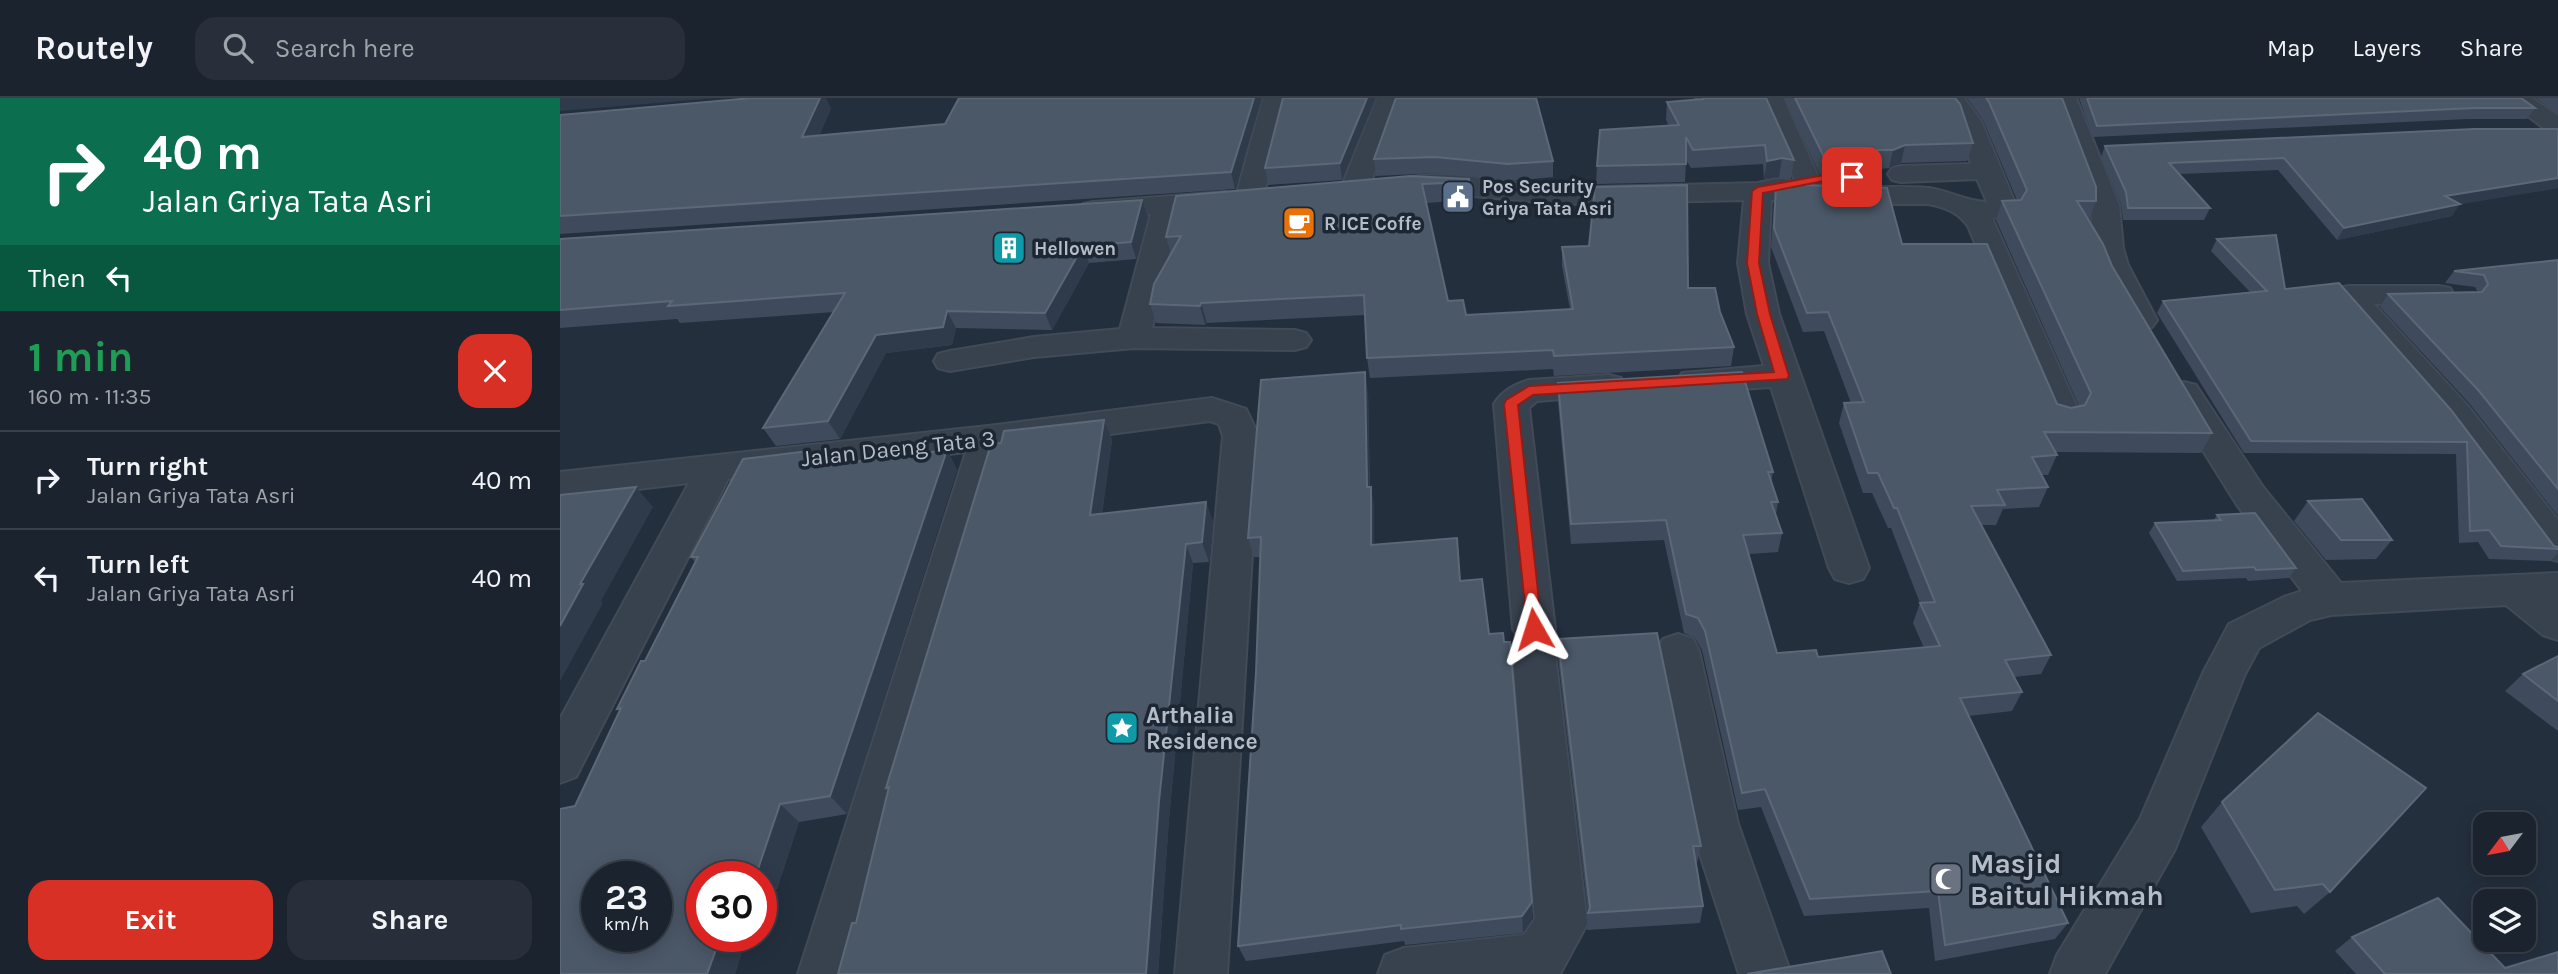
<!DOCTYPE html>
<meta charset="utf-8">
<style>
:root{--surface:#1b232e;--page:#282f3a;--text:#f1f3f6;--muted:#a0a4aa;--line:#39404a;--accent:#d93025}
body{margin:0;font-family:Karla,sans-serif;background:var(--page);color:var(--text);height:100vh;display:flex;flex-direction:column;font-size:26px;white-space:nowrap}
*{box-sizing:border-box;margin:0}
p{font-size:23px;color:var(--muted)}
.icon{flex:none;width:38px;height:38px;fill:none;stroke:currentColor;stroke-width:2;stroke-linecap:round;stroke-linejoin:round}
.map{position:relative;flex:1;overflow:hidden}
.panel{display:flex;flex-direction:column;background:var(--surface);width:560px}
.panel>*{flex:none}
.hud{background:#0b6e4f;color:#fff;overflow:hidden}
.needle{width:46px;rotate:238deg}
.tools{position:absolute;left:1913px;top:714px;display:grid;gap:14px}
.tools a{display:grid;place-items:center;width:63px;height:63px;border-radius:14px;background:var(--surface);box-shadow:0 4px 18px #0003,0 0 0 2px var(--line);font-size:35px}
.speed{position:absolute;left:21px;top:763px;display:flex;gap:14px;font-size:35px;font-weight:700;text-align:center}
.speed>*{display:grid;place-content:center;width:91px;height:91px;border-radius:50%;background:var(--surface);box-shadow:0 4px 18px #0003,0 0 0 2px var(--line);line-height:1}
.speed small{font-size:18px;font-weight:400}
.speed .limit{border:10px solid #d22;background:#fff;color:#111}
.pin{position:absolute;display:grid;place-items:center;width:60px;height:60px;color:#fff;margin:-30px;border-radius:14px;box-shadow:0 4px 10px #0006}
.me{position:absolute;width:77px;margin:-38px;rotate:354deg;stroke-linejoin:round;filter:drop-shadow(0 0 5px #0008)}
.turn{display:flex;align-items:center;gap:24px;height:147px;padding:0 28px;font-size:32px}
.turn .icon{width:91px;height:91px;stroke-width:2.5}
.turn b{display:block;font-size:49px;line-height:60px}
.then{display:flex;align-items:center;height:66px;padding:0 28px;background:#0003;gap:14px;font-size:26px}
.round{display:grid;place-items:center;flex:none;width:74px;height:74px;border-radius:21px;background:var(--page)}
.head{display:flex;align-items:center;justify-content:space-between;height:119px;padding:0 28px}
h1{font-size:42px;font-weight:700;line-height:52px;color:#1e9e55}
.button{display:flex;gap:14px;margin-top:auto;padding:14px 28px}
.button a{flex:1;height:80px;border-radius:21px;background:var(--accent);color:#fff;font-size:28px;font-weight:700;line-height:80px;text-align:center}
.button a+a{background:var(--page);color:var(--text)}
ul{padding:0;list-style:none}
li{display:flex;align-items:center;gap:21px;height:98px;padding:0 28px;border-top:2px solid var(--line)}
li div{flex:1}
li b{display:block;font-size:26px}
li em{font-style:normal}
header{display:flex;align-items:center;gap:42px;box-sizing:border-box;height:98px;padding:0 35px;background:var(--surface);border-bottom:2px solid var(--line)}
header strong{font-size:33px}
nav{display:flex;gap:38px;margin-inline-start:auto;font-size:24px}
.search{width:490px;height:63px;background:var(--page);display:flex;align-items:center;gap:18px;box-sizing:border-box;padding:0 24px;border-radius:21px;color:var(--muted);font-size:26px}
main{display:flex;flex:1;min-height:0}
.map>svg:first-child{display:block}
</style>
<header>
<strong>Routely</strong>
<div class="search"><svg class="icon" aria-label="search" viewBox="0 0 24 24"><circle cx="10" cy="10" r="6"/><path d="M15 15l6 6"/></svg>Search here</div>
<nav><a>Map</a><a>Layers</a><a>Share</a></nav>
</header>
<main>
<section class="panel">
<div class="hud">
<div class="turn"><svg class="icon" aria-label="right" viewBox="0 0 24 24"><path d="M7 20v-9h11M14 6l5 5-5 5"/></svg><div><b>40 m</b>Jalan Griya Tata Asri</div></div>
<div class="then">Then<svg class="icon" aria-label="left" viewBox="0 0 24 24"><path d="M17 20v-9H6M10 6l-5 5 5 5"/></svg></div>
</div>
<div class="head"><div><h1>1 min</h1><p>160 m · 11:35</p></div><a class="round" style="background:#d93025;color:#fff"><svg class="icon" aria-label="close" viewBox="0 0 24 24"><path d="M6 6l12 12M18 6L6 18"/></svg></a></div>
<ul>
<li><svg class="icon" aria-label="right" viewBox="0 0 24 24"><path d="M7 20v-9h11M14 6l5 5-5 5"/></svg><div><b>Turn right</b><p>Jalan Griya Tata Asri</p></div><em>40 m</em></li>
<li><svg class="icon" aria-label="left" viewBox="0 0 24 24"><path d="M17 20v-9H6M10 6l-5 5 5 5"/></svg><div><b>Turn left</b><p>Jalan Griya Tata Asri</p></div><em>40 m</em></li>
</ul>
<div class="button"><a>Exit</a><a>Share</a></div>
</section>
<div class="map">
<svg width="1998" height="876" viewBox="0 0 1998 876">
<rect width="100%" height="100%" fill="#242f3e"/>
<g fill="none" stroke-linecap="round" stroke-linejoin="round">
<defs>
<g id="street">
<polygon points="703,0 727,0 703,100 699,106 689,108 678,104 675,108 619,114 592,230 735,232 746,235 751,242 746,249 735,252 574,250 474,259 390,273 378,270 374,263 378,256 390,253 474,239 560,231 591,116 533,120 523,118 519,112 523,106 533,104 665,94 676,98"/>
<polygon points="817,0 841,0 809,90 805,96 795,98 785,96 781,90"/>
<path d="M1199,0H1223L1260,83L1257,89C1293,91 1331,87 1368,90C1388,92 1407,104 1427,104L1417,81L1341,84L1332,82L1328,76L1332,70L1341,68L1411,66L1397,23L1380,0H1404L1421,23L1458,112L1454,118L1432,120L1520,316L1515,324L1503,327L1491,324L1486,316L1408,128C1398,114 1385,109 1368,106H1273L1211,102L1208,165L1219,216L1309,470L1303,481L1289,485L1275,481L1269,470L1211,289L1134,294L1122,291L1117,283L1122,275L1204,268L1187,216L1178,165L1184,102L1001,106L847,92L843,86L847,80C890,70 956,88 1001,90L1198,85C1213,82 1225,77 1237,87Z"/>
<polygon points="1492,0 1516,0 1559,107 1563,150 1568,167 1597,222 1592,229 1581,231 1570,229 1538,167 1533,150 1531,107"/>
<polygon points="1944,0 1972,0 1998,18 1998,37 1989,34"/>
<polygon points="1789,188 1879,188 1890,190 1894,197 1890,204 1879,206 1814,206 1907,307 1998,422 1998,463 1984,459 1883,323 1778,204 1774,197 1778,190"/>
<path d="M1049,277L1061,280L1066,288L1061,296L977,303L969,310L995,531L987,543L995,556L1027,826L1000,876H818L825,857L844,850L964,837L975,821L953,556L961,543L953,531L934,306C942,293 955,286 969,282Z"/>
<polygon points="1624,284 1636,287 1703,389 1781,485 1998,475 1998,542 1983,537 1946,507 1771,517 1750,522 1699,550 1685,576 1615,751 1545,876 1490,876 1497,857 1580,721 1643,575 1669,526 1724,499 1742,493 1677,407 1607,295 1612,287"/>
<polygon points="652,300 686,311 699,338 667,876 615,876 663,338 659,326 650,323 443,350 290,876 238,876 406,354 168,381 16,679 0,685 0,621 129,385 0,400 0,374 428,328"/>
<polygon points="1118,536 1133,541 1139,553 1178,726 1231,876 1179,876 1130,726 1097,553 1103,541"/>
</g>
</defs>
<use href="#street" stroke="#414a57" stroke-width="4"/>
<use href="#street" fill="#38414e" fill-rule="evenodd"/>
</g>
<g fill="#3f4b5c">
<polygon points="399,0 702,0 675,91 0,136 0,17 271,10 259,38 385,26"/>
<polygon points="723,0 816,0 782,82 708,87 705,70"/>
<polygon points="836,0 993,63 993,79 949,83 877,75 816,78 814,61"/>
<polygon points="1134,0 1206,0 1234,62 1231,81 1219,79 1204,81 1203,66 1131,70 1126,62 1125,84 1036,86 1037,68 1109,28 1106,22 1107,4 1134,2"/>
<polygon points="1224,0 1395,0 1413,45 1407,63 1341,65 1329,70 1320,71 1317,86 1261,87 1262,81"/>
<polygon points="1407,0 1502,0 1536,103 1529,122 1552,168 1652,335 1641,355 1496,354 1497,357 1488,377 1482,377 1488,389 1479,409 1443,411 1436,427 1421,427 1491,557 1481,576 1454,579 1462,594 1452,613 1408,618 1508,825 1495,841 1375,863 1369,810 1244,818 1201,709 1178,712 1142,552 1135,540 1124,535 1104,442 1011,446 998,304 998,285 1213,374 1211,385 1218,404 1216,416 1222,435 1218,454 1189,456 1217,555 1258,559 1364,550 1353,525 1360,505 1331,430 1328,430 1312,395 1303,395 1279,325 1284,305 1291,305 1264,233 1243,234 1211,149 1214,105 1216,86 1342,146 1497,306 1511,310 1519,308 1436,122 1442,103 1457,102 1423,22"/>
<polygon points="1519,0 1961,0 1975,10 1967,21 1907,21 1533,39"/>
<polygon points="1976,0 1998,0 1998,16"/>
<polygon points="1998,31 1998,90 1899,106 1892,118 1777,142 1718,72 1619,76 1650,110 1644,122 1563,122 1561,106 1541,59 1545,48"/>
<polygon points="850,78 909,81 910,102 866,105 888,203 906,217 1010,211 1002,168 1002,149 1128,190 1160,214 1174,249 1171,268 994,278 993,271 810,280 807,260 805,217 647,225 645,227 596,225 590,206 611,156 606,139"/>
<polygon points="582,102 588,119 576,161 529,165 492,232 396,230 392,247 326,255 280,341 216,348 203,330 274,214 120,225 117,221 0,230 0,141"/>
<polygon points="1657,141 1725,191 1779,185 1994,448 1998,449 1998,455 1990,463 1929,461 1918,444 1899,445 1896,356 1684,355 1597,215 1603,203 1690,194 1651,153"/>
<polygon points="1998,162 1998,418 1909,305 1820,209 1828,196 1918,194 1915,189 1885,185 1894,173"/>
<polygon points="808,294 810,389 811,389 814,409 814,447 901,483 929,536 972,820 963,835 845,847 844,843 686,863 678,848 696,575 700,459 694,459 688,440"/>
<polygon points="544,322 552,342 542,416 646,404 653,424 649,464 633,465 609,721 598,876 278,876 296,825 328,693 326,690 441,345"/>
<polygon points="387,352 397,372 287,716 239,724 217,791 202,793 201,797 201,779 142,779 142,838 187,838 175,876 15,708 60,613 57,611 85,563 135,464 131,459 249,353 257,365 265,368"/>
<polygon points="1748,403 1832,442 1816,461 1766,462 1734,423"/>
<polygon points="1657,417 1736,470 1729,480 1688,483 1686,480 1617,483 1589,435 1595,425 1654,422"/>
<polygon points="998,541 1141,748 1137,765 1136,765 1143,808 1140,825 1027,832 1028,814 998,560"/>
<polygon points="1998,558 1998,633 1945,593 1963,576"/>
<polygon points="1758,615 1770,794 1744,816 1737,808 1691,815 1641,729 1662,704"/>
<polygon points="1792,839 1945,870 1998,876 1796,876 1775,853"/>
</g>
<g fill="#2f3b4b">
<polygon points="0,0 156,0 0,13"/>
<polygon points="260,0 266,0 271,10 251,56 242,39"/>
<polygon points="694,0 702,0 675,91 671,74"/>
<polygon points="807,0 816,0 782,82 780,65"/>
<polygon points="1345,47 1341,65 1329,70 1333,52"/>
<polygon points="1222,60 1219,79 1204,81 1207,63"/>
<polygon points="1998,80 1998,90 1878,110 1885,98"/>
<polygon points="582,102 588,119 576,161 571,144"/>
<polygon points="1900,106 1892,118 1777,142 1784,130"/>
<polygon points="523,148 529,165 492,232 485,215"/>
<polygon points="641,205 647,225 645,227 640,208"/>
<polygon points="387,213 396,230 392,247 326,255 280,341 268,323 316,237"/>
<polygon points="805,274 808,294 810,409 807,389"/>
<polygon points="544,322 552,342 539,436 530,417"/>
<polygon points="387,352 397,372 287,716 270,698"/>
<polygon points="249,353 263,373 242,367"/>
<polygon points="76,389 93,409 41,503 43,505 0,583 0,528 20,486"/>
<polygon points="811,389 814,409 814,467 811,447"/>
<polygon points="646,404 653,424 649,464 642,444"/>
<polygon points="626,446 633,465 609,721 598,876 586,876 599,703"/>
<polygon points="220,706 239,724 217,791 197,774"/>
<polygon points="972,804 972,820 963,835 962,818"/>
<polygon points="161,838 187,838 175,876 147,876"/>
</g>
<g fill="#4b5868" stroke="#5c6777" stroke-width="2" fill-rule="evenodd">
<polygon points="192,0 260,0 242,39 385,26 399,0 694,0 671,74 0,118 0,17"/>
<polygon points="723,0 807,0 780,65 705,70"/>
<polygon points="836,0 976,0 993,63 948,66 875,59 814,61"/>
<polygon points="1143,0 1206,0 1234,62 1222,60 1207,63 1205,47 1133,52 1126,39 1126,66 1037,68 1040,32 1119,27 1107,4 1143,1"/>
<polygon points="1235,0 1395,0 1400,6 1413,45 1345,47 1333,52 1317,52 1321,68 1265,68 1266,63"/>
<polygon points="1426,0 1502,0 1536,89 1536,103 1517,103 1543,146 1552,168 1652,335 1484,334 1497,357 1472,359 1488,389 1437,392 1445,407 1411,408 1491,557 1445,562 1462,594 1400,600 1508,825 1385,847 1378,793 1250,801 1205,691 1182,695 1145,533 1138,520 1126,516 1106,422 1011,426 998,285 1182,274 1213,374 1208,374 1218,404 1211,404 1222,435 1183,437 1217,555 1256,552 1258,559 1380,548 1360,505 1375,504 1337,410 1334,410 1318,375 1308,375 1284,305 1304,304 1268,214 1247,215 1214,130 1216,86 1327,90 1342,146 1427,146 1497,306 1511,310 1525,307 1531,295 1442,103 1461,102 1467,92 1429,4"/>
<polygon points="1527,0 1961,0 1975,10 1914,10 1537,28"/>
<polygon points="1914,31 1998,31 1998,80 1885,98 1900,106 1784,130 1724,60 1609,65 1650,110 1568,110 1566,94 1545,48"/>
<polygon points="850,78 909,81 909,84 862,86 888,203 903,202 906,217 1013,211 1002,149 1029,148 1035,89 1127,87 1128,190 1155,190 1160,214 1174,249 994,258 993,252 807,260 804,197 641,205 640,208 590,206 594,186 621,138 606,139 616,98"/>
<polygon points="582,102 571,144 523,148 485,215 387,213 383,229 316,237 268,323 203,330 285,195 108,208 112,203 0,212 0,141"/>
<polygon points="1716,137 1725,191 1779,185 1891,312 1994,448 1998,449 1998,451 1941,448 1929,432 1910,433 1907,344 1691,343 1603,203 1707,193 1657,141"/>
<polygon points="1998,162 1998,391 1919,293 1828,196 1922,194 1928,186 1924,177 1894,173"/>
<polygon points="805,274 807,389 811,389 811,447 897,440 900,483 922,481 929,536 943,535 944,544 950,544 972,804 962,818 841,831 841,827 678,848 696,575 701,439 688,440 701,282"/>
<polygon points="544,322 530,417 646,404 642,444 626,446 599,703 586,876 278,876 292,825 296,825 329,689 326,690 431,346 441,345 444,333"/>
<path d="M387,352L270,698L220,706L197,774L182,777V779H142V838H161L147,876H0V711L15,708L61,610L57,611L81,563H85L138,459H131L183,361L249,353L242,367L263,364L261,368ZM37,779H96V838H37Z"/>
<polygon points="76,389 20,486 23,486 0,528 0,397"/>
<polygon points="1802,401 1832,442 1781,442 1748,403"/>
<polygon points="1695,415 1736,470 1696,472 1694,469 1623,473 1595,425 1661,422 1657,417"/>
<polygon points="1097,535 1141,748 1133,748 1143,808 1028,815 1030,809 998,541"/>
<polygon points="1998,558 1998,603 1963,576"/>
<polygon points="1758,615 1866,690 1770,794 1763,786 1715,792 1662,704"/>
<polygon points="1878,800 1945,870 1998,854 1998,876 1825,876 1792,839"/>
<polygon points="1322,853 1331,876 1187,876"/>
</g>
<polygon fill="#d93025" stroke="#8d1f18" stroke-width="2" points="1292,75 1296,76 1296,81 1264,83 1203,95 1199,165 1210,216 1229,278 1227,281 973,297 958,307 982,531 980,536 968,536 944,306 946,302 969,288 1214,274 1197,216 1187,165 1192,93 1198,89 1264,77"/>
<defs>
<symbol id="civic-square" viewBox="-11 -11 22 22"><rect x="-9" y="-9" width="18" height="18" rx="4" fill="#5c6f8a" stroke="#1d2633"/><path d="M-.6-6.5H3V-4.5H.6V-3L4-1V1h2V6H-6V1h2V-1L-.6-3ZM-1.2 2.5V6h2.4V2.5Z" fill="#fff"/></symbol>
<symbol id="cafe-square" viewBox="-11 -11 22 22"><rect x="-9" y="-9" width="18" height="18" rx="4" fill="#e8710a" stroke="#1d2633"/><path d="M-5.5-4.5H6V0H3Q3 3.5 0 3.5H-2.5Q-5.5 3.5-5.5 0ZM3-3.2v2h1.7v-2ZM-6 4.5H4V6H-6Z" fill="#fff"/></symbol>
<symbol id="building-square" viewBox="-11 -11 22 22"><rect x="-9" y="-9" width="18" height="18" rx="4" fill="#0f9aa8" stroke="#1d2633"/><path d="M-4-6H4V6H1V3H-1V6H-4ZM-2.5-4.3h1.7v1.8h-1.7ZM.8-4.3h1.7v1.8H.8ZM-2.5-1h1.7V.8h-1.7ZM.8-1h1.7V.8H.8Z" fill="#fff"/></symbol>
<symbol id="sight-square" viewBox="-11 -11 22 22"><rect x="-9" y="-9" width="18" height="18" rx="4" fill="#0f9aa8" stroke="#1d2633"/><path d="M0-6L1.8-2.2L6-1.7L2.9 1.2L3.7 5.4L0 3.3L-3.7 5.4L-2.9 1.2L-6-1.7L-1.8-2.2Z" fill="#fff"/></symbol>
<symbol id="mosque-square" viewBox="-11 -11 22 22"><rect x="-9" y="-9" width="18" height="18" rx="4" fill="#6b7280" stroke="#1d2633"/><path d="M3.5-4.9A6 6 0 1 0 3.5 4.9A5 5 0 1 1 3.5-4.9Z" fill="#fff"/></symbol>
</defs>
<g fill-rule="evenodd">
<use href="#civic-square" x="879" y="80" width="38" height="38"/>
<use href="#cafe-square" x="720" y="106" width="38" height="38"/>
<use href="#building-square" x="430" y="131" width="38" height="38"/>
<use href="#sight-square" x="543" y="611" width="38" height="38"/>
<use href="#mosque-square" x="1367" y="762" width="38" height="38"/>
</g>
<g text-anchor="middle" stroke-width="7" stroke-linejoin="round" paint-order="stroke">
<g font-size="19" font-weight="bold" fill="#b4bcc9" stroke="#1d2633" text-anchor="start">
<text x="922" y="95">Pos Security<tspan x="922" dy="22">Griya Tata Asri</tspan></text>
<text x="764" y="132">R ICE Coffe</text>
<text x="474" y="157">Hellowen</text>
</g>
<g font-size="23" fill="#b4bcc9" stroke="#1d2633">
<text transform="translate(338 350) rotate(-6)" y="8">Jalan Daeng Tata 3</text>
</g>
<g font-size="23" font-weight="bold" fill="#b4bcc9" stroke="#1d2633" text-anchor="start">
<text x="586" y="625">Arthalia<tspan x="586" dy="26">Residence</tspan></text>
</g>
<g font-size="28" font-weight="bold" fill="#b4bcc9" stroke="#1d2633" text-anchor="start">
<text x="1410" y="775">Masjid<tspan x="1410" dy="32">Baitul Hikmah</tspan></text>
</g>
</g>
</svg>
<div class="tools">
<a><svg class="needle" viewBox="-14 -14 28 28"><path d="M0-13l5 13h-10z" fill="#e53935"/><path d="M0 13l5-13h-10z" fill="#a0a4aa"/></svg></a>
<a><svg class="icon" aria-label="layers" viewBox="0 0 24 24"><path d="M12 4l9 5-9 5-9-5zM3 14l9 5 9-5"/></svg></a>
</div>
<div class="speed"><div>23<small>km/h</small></div><div class="limit">30</div></div>
<div class="pin" style="left:1292px;top:79px;background:#d93025"><svg class="icon" aria-label="arrive" viewBox="0 0 24 24"><path d="M6 21V4h12l-3 4 3 4H6"/></svg></div>
<svg class="me" style="left:974px;top:531px" viewBox="-20 -20 40 40"><path d="M0-17L14 15 0 8-14 15z" fill="#d93025" stroke="#fff" stroke-width="4"/></svg>
</div>
</main>
